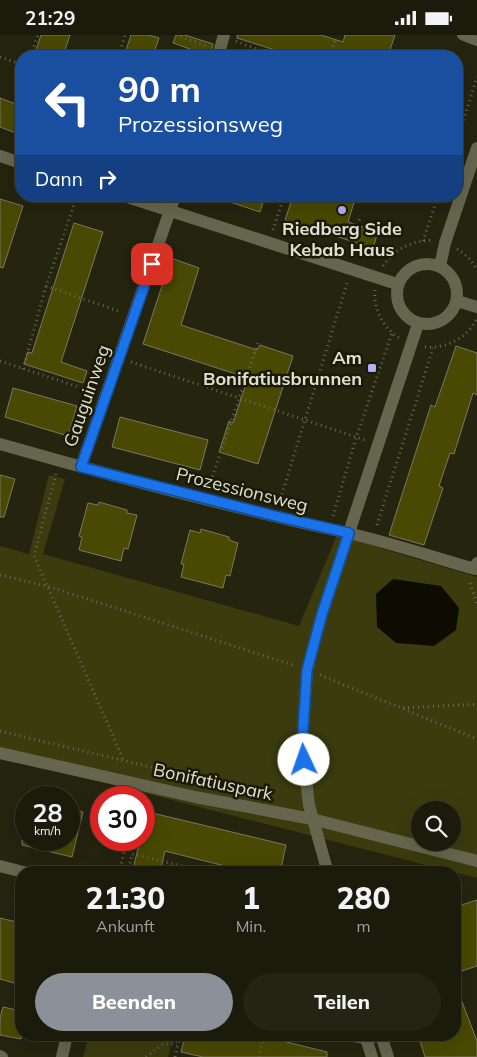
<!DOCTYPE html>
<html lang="de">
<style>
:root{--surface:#1b1b0b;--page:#242414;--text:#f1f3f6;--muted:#a0a19d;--line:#39392c;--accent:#8c9099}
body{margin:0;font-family:Mulish,sans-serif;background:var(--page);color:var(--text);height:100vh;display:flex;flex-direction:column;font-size:19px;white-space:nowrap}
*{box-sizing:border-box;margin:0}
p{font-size:16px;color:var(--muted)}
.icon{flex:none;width:28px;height:28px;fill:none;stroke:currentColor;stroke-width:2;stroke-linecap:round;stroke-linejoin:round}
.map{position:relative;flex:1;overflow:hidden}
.panel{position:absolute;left:15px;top:831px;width:446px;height:175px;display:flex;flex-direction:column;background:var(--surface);border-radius:20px;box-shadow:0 5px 20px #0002,0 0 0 1px var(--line)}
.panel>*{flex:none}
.top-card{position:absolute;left:15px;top:15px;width:448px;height:152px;border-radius:20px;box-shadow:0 5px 20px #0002,0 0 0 1px var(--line);background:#1a4fa0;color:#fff;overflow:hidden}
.controls{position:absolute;left:411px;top:766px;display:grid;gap:10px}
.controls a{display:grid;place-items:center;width:50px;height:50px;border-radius:50%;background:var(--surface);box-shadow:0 5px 20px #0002,0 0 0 1px var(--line);font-size:25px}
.speed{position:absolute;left:15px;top:751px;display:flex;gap:10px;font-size:25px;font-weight:700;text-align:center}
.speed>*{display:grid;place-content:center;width:65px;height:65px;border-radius:50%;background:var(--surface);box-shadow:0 5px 20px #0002,0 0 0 1px var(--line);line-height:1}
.speed small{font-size:12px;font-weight:400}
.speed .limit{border:8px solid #d22;background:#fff;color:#111}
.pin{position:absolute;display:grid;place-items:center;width:42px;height:42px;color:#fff;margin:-21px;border-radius:10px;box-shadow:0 2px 8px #0006}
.me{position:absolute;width:55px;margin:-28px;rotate:357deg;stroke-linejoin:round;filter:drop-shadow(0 0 4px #0008)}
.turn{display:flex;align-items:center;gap:18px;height:105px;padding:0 20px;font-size:22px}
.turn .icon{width:65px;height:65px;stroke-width:2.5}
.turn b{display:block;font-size:35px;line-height:42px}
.then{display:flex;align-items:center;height:48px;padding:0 20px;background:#0003;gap:10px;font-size:19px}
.eta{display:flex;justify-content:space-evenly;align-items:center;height:85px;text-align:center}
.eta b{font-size:30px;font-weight:800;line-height:35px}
.action{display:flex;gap:10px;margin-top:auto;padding:10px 20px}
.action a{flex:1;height:58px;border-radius:30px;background:var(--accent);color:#fff;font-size:20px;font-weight:800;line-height:58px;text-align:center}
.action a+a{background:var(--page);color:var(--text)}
.status{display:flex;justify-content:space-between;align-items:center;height:35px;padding:0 25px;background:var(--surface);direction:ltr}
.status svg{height:14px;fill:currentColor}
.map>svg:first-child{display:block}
</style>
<div class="status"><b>21:29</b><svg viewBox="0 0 49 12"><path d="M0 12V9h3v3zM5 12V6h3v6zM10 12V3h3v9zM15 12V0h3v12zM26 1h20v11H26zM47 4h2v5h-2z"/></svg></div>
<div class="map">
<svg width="477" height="1022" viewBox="0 0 477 1022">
<rect width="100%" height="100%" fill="#24240f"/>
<g fill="#3b3b0e" fill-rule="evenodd">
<path d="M49,440L65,444L43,519L299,591L337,500L477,542V843L0,721V511L29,519ZM420,775H452V808H420Z"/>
<polygon points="89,1000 174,1000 168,1022 83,1022"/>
</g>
<polygon fill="#0c0c00" points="393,544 441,551 459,573 456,595 434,611 396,608 377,592 376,559"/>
<g fill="#494903" stroke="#787961">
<polygon points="41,0 70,0 63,21 34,21"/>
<polygon points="131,0 149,0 159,3 153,21 124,21"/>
<polygon points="176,0 185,0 213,9 210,21 173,8"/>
<polygon points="237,0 321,0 343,7 345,0 395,0 388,21 294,21 237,3"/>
<polygon points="0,63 21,71 21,100 0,92"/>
<polygon points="221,161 265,161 260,177 221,164"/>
<polygon points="293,161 356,161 348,187 378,197 373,213 285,185"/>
<polygon points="0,164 23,171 3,233 0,232"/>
<polygon points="74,188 103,197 61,327 87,336 83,348 24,329 28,317 32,318"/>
<polygon points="171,223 199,233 181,290 257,315 260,310 293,321 258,429 219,417 229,386 233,388 248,343 143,309"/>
<polygon points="456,311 477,318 477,360 473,358 454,419 450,418 439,451 443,453 424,510 389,500 431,370 435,372"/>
<polygon points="13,353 77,371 68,401 5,382"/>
<polygon points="120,382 208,405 200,435 112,412"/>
<polygon points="0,440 15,444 4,482 0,482"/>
<polygon points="99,467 127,475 127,478 137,480 128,514 124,513 121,526 79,515 82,502 79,501 88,468 98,470"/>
<polygon points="201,494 229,502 229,505 238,508 230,541 226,540 223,553 181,542 184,529 181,529 190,495 200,498"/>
<polygon points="69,773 83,777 72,822 22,810 22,805 69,805"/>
<polygon points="144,776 286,810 280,838 253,838 165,816 160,838 132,838 140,805 144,805"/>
<polygon points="477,865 477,931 455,938 455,872"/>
<polygon points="0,883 21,888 21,950 0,944"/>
<polygon points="455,951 456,951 477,1006 477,1022 425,1022 418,1000 455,1000"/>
<polygon points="3,972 21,976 21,1004 0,1000 0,983"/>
<polygon points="185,1000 258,1000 327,1017 327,1022 203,1022 181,1017"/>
</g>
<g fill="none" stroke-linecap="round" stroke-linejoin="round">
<g stroke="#686856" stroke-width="3" stroke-dasharray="1 4" stroke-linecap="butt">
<polyline points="176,0 206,11"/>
<polyline points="236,6 274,21"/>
<polyline points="31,21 38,0"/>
<polyline points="119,21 125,0"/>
<polyline points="330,21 336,2"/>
<polyline points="0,22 21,29"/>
<polyline points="456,109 477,42"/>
<polyline points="347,191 355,194"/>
<polyline points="273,195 284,161"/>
<polyline points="423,206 438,161"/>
<path d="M457,214C466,219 472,226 477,235"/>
<polyline points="350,219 355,194 360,183"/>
<path d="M383,231C396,213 411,206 433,205"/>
<polyline points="46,251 121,277"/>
<path d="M375,255C373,273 383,293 399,303"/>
<path d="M425,312C445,314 467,303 476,285"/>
<polyline points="0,326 94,357"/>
<polyline points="131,327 365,405"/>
<polyline points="23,334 46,251 77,161"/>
<polyline points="56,439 34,521 124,726"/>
<polyline points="209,451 259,305"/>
<polyline points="279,469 347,248"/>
<polyline points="333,481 356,403 392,298"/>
<polyline points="377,490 433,313"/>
<polyline points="0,540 47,551 293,630"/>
<polyline points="470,548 477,569"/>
<polyline points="320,640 477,704"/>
<polyline points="403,673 477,669"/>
<polyline points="0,696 250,756"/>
<polyline points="119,838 127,805"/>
<polyline points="128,838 132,819 212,838"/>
<polyline points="175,838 177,829"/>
<polyline points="146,1022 163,1009 177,1009"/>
<polyline points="175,1022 180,1000"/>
<polyline points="259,1022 264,1000"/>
</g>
<polyline stroke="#65664d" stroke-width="10" points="462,0 477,6"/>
<polyline stroke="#65664d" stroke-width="12" points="0,718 195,762 312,784 477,826"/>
<g stroke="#65664d" stroke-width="12">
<polyline points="218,21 224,0"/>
<polyline points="0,121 21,128"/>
<polyline points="124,161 397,249"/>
<circle cx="427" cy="259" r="30"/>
<polyline points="440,231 445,208 477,113"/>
<polyline points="457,266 477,272"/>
<path d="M0,409C115,442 231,472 348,498C391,508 433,522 475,534L477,528"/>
<polyline points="81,432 175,161"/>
<polyline points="0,831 27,838"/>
<polyline points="328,838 309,770 302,710 307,635 322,579 418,289"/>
<polyline points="348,1000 366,1003 381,1000"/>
<polyline points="365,1000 372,1022"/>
<polyline points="381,1000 388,1022"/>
<polyline points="0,1021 2,1022"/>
<polyline points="62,1022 67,1000"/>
</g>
</g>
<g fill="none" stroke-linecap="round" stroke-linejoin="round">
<defs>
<polyline id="route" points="152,229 81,432 275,481 349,498 322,579 307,635 302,710 304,725"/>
</defs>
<use href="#route" stroke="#114b97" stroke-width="12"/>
<use href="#route" stroke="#1a73e8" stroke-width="9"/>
</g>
<g fill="#b6acf8" stroke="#1a1a06" stroke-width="2">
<circle cx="342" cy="175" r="5"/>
<rect x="367" y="328" width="10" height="10" rx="2.5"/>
</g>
<g text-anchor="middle" stroke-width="5" stroke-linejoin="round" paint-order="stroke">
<g font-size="18" font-weight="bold" fill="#dfe0d3" stroke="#1a1a06">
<text x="342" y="200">Riedberg Side<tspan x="342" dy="21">Kebab Haus</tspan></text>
<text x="362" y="329" text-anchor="end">Am<tspan x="362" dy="21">Bonifatiusbrunnen</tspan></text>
</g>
<g font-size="18" fill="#dfe0d3" stroke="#1a1a06">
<text transform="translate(87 361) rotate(-71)" y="6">Gauguinweg</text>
<text transform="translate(242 455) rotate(14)" y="6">Prozessionsweg</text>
<text transform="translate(213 747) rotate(12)" y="6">Bonifatiuspark</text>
</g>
</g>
</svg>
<div class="controls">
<a><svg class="icon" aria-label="search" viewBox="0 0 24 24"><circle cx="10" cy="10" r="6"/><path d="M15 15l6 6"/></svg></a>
</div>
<div class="speed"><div>28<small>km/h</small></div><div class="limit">30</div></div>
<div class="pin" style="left:152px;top:229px;background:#d93025"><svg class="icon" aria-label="arrive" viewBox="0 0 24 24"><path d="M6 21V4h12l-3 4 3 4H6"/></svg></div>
<svg class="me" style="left:304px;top:725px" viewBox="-20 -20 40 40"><circle r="19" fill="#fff"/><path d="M0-13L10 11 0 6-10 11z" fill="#1a73e8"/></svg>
<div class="top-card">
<div class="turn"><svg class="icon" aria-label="left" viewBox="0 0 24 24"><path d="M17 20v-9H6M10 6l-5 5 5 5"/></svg><div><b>90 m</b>Prozessionsweg</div></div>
<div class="then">Dann<svg class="icon" aria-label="right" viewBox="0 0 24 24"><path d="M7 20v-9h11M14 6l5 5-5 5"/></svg></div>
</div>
<section class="panel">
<div class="eta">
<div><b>21:30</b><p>Ankunft</p></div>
<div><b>1</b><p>Min.</p></div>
<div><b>280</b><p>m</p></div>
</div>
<div class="action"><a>Beenden</a><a>Teilen</a></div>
</section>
</div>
